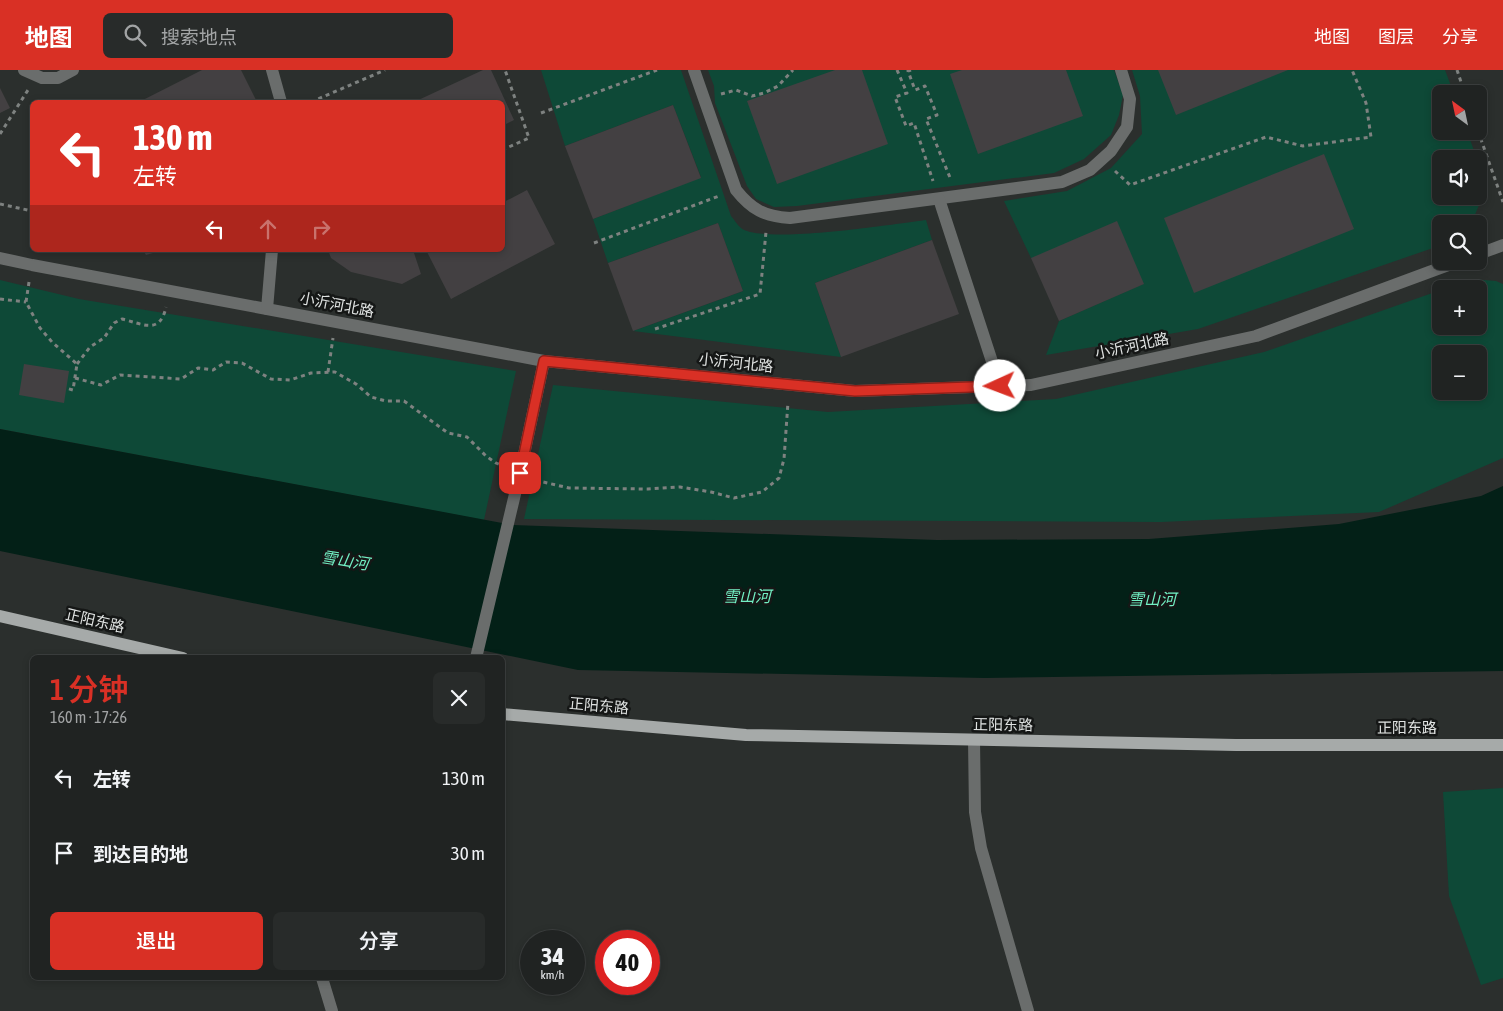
<!DOCTYPE html>
<html lang="zh">
<meta charset="utf-8">
<style>
:root{--surface:#202322;--page:#282b2a;--text:#f1f3f6;--muted:#a2a4a5;--line:#3d4040;--accent:#d93025}
body{margin:0;font-family:"Asap Condensed","Noto Sans SC",sans-serif;background:var(--page);color:var(--text);height:100vh;display:flex;flex-direction:column;font-size:19px;white-space:nowrap}
*{box-sizing:border-box;margin:0}
p{font-size:16px;color:var(--muted)}
.icon{flex:none;width:28px;height:28px;fill:none;stroke:currentColor;stroke-width:2;stroke-linecap:round;stroke-linejoin:round}
.map{position:relative;flex:1;overflow:hidden}
.panel{position:absolute;left:30px;top:585px;width:475px;height:325px;display:flex;flex-direction:column;background:var(--surface);border-radius:8px;box-shadow:0 2px 8px #0003,0 0 0 1px var(--line)}
.panel>*{flex:none}
.guide{position:absolute;left:30px;top:30px;width:475px;height:152px;border-radius:8px;box-shadow:0 2px 8px #0003,0 0 0 1px var(--line);background:#d93025;color:#fff;overflow:hidden}
.needle{width:32px;rotate:327deg}
.controls{position:absolute;left:1432px;top:15px;display:grid;gap:10px}
.controls a{display:grid;place-items:center;width:55px;height:55px;border-radius:8px;background:var(--surface);box-shadow:0 2px 8px #0003,0 0 0 1px var(--line);font-size:25px}
.speed{position:absolute;left:520px;top:860px;display:flex;gap:10px;font-size:25px;font-weight:700;text-align:center}
.speed>*{display:grid;place-content:center;width:65px;height:65px;border-radius:50%;background:var(--surface);box-shadow:0 2px 8px #0003,0 0 0 1px var(--line);line-height:1}
.speed small{font-size:12px;font-weight:400}
.speed .limit{border:8px solid #d22;background:#fff;color:#111}
.pin{position:absolute;display:grid;place-items:center;width:42px;height:42px;color:#fff;margin:-21px;border-radius:10px;box-shadow:0 2px 8px #0006}
.me{position:absolute;width:55px;margin:-28px;rotate:268deg;stroke-linejoin:round;filter:drop-shadow(0 0 4px #0008)}
.turn{display:flex;align-items:center;gap:18px;height:105px;padding:0 20px;font-size:22px}
.turn .icon{width:65px;height:65px;stroke-width:2.5}
.turn b{display:block;font-size:35px;line-height:42px}
.lanes{display:flex;align-items:center;height:48px;padding:0 20px;background:#0003;justify-content:center;gap:25px;direction:ltr}
.lanes .off{opacity:.35}
.round{display:grid;place-items:center;flex:none;width:52px;height:52px;border-radius:8px;background:var(--page)}
.summary{display:flex;align-items:center;justify-content:space-between;height:85px;padding:0 20px}
h1{font-size:30px;font-weight:600;line-height:38px;color:var(--accent)}
.primary-button{display:flex;gap:10px;margin-top:auto;padding:10px 20px}
.primary-button a{flex:1;height:58px;border-radius:8px;background:var(--accent);color:#fff;font-size:20px;font-weight:600;line-height:58px;text-align:center}
.primary-button a+a{background:var(--page);color:var(--text)}
ul{padding:0;list-style:none}
li{display:flex;align-items:center;gap:15px;height:75px;padding:0 20px}
li div{flex:1}
li b{display:block;font-size:19px}
li em{font-style:normal}
header{display:flex;align-items:center;gap:30px;box-sizing:border-box;height:70px;padding:0 25px;background:var(--accent);color:#fff}
header strong{font-size:24px}
nav{display:flex;gap:28px;margin-inline-start:auto;font-size:18px}
.search{width:350px;height:45px;background:var(--page);display:flex;align-items:center;gap:12px;box-sizing:border-box;padding:0 18px;border-radius:8px;color:var(--muted);font-size:19px}
.map>svg:first-child{display:block}
</style>
<header>
<strong>地图</strong>
<div class="search"><svg class="icon" aria-label="search" viewBox="0 0 24 24"><circle cx="10" cy="10" r="6"/><path d="M15 15l6 6"/></svg>搜索地点</div>
<nav><a>地图</a><a>图层</a><a>分享</a></nav>
</header>
<div class="map">
<svg width="1503" height="941" viewBox="0 0 1503 941">
<rect width="100%" height="100%" fill="#2b2f2d"/>
<g fill="#0e4937" fill-rule="evenodd">
<path d="M541,0H681L731,146C734,149 737,155 741,158C762,175 894,154 926,150L932,170L815,213L841,287L633,261L743,221L718,153L608,193L593,149L701,107L673,35L565,76Z"/>
<polygon points="708,0 1114,0 1123,25 1119,45 1111,65 1084,89 1054,103 797,136 774,137 756,129 747,116 715,33 714,16"/>
<polygon points="1132,0 1445,0 1454,24 1441,24 1441,61 1467,61 1477,89 1441,89 1441,126 1479,126 1479,94 1480,98 1482,128 1471,154 1441,154 1441,173 1433,178 1198,259 1046,285 1059,251 1143,214 1031,188 1004,131 1067,121 1111,98 1142,64 1140,26"/>
<path d="M1470,209L1496,211L1503,214V388L1379,442L1161,452L524,449L553,315L828,342L1056,329L1264,282L1441,220V256H1479V219H1444ZM1441,284H1479V321H1441Z"/>
<polygon points="0,210 79,229 516,301 484,450 0,359"/>
<polygon points="1503,718 1503,908 1481,915 1449,826 1443,722"/>
</g>
<polygon fill="#032017" points="0,359 513,455 937,470 1149,469 1339,454 1481,426 1503,416 1503,601 985,608 578,600 0,481"/>
<g fill="#434042">
<polygon points="202,0 241,0 257,32 139,32"/>
<polygon points="483,0 491,0 514,50 502,56 502,32 414,32"/>
<polygon points="835,0 862,0 888,74 777,114 747,31"/>
<polygon points="962,0 1066,0 1083,46 978,84 950,4"/>
<polygon points="1158,0 1288,0 1176,45"/>
<polygon points="0,18 10,38 0,43"/>
<polygon points="673,35 701,108 593,149 565,76"/>
<polygon points="1324,84 1354,159 1194,223 1164,148"/>
<polygon points="527,120 555,174 451,229 426,180 502,180 502,133"/>
<polygon points="1117,151 1144,214 1059,251 1031,188"/>
<polygon points="718,153 743,221 633,261 608,193"/>
<polygon points="932,170 959,244 841,287 815,213"/>
<polygon points="143,180 160,180 160,181 146,185"/>
<polygon points="328,180 413,180 421,204 402,214 351,202 331,188"/>
<polygon points="24,294 69,301 64,333 19,325"/>
</g>
<g fill="none" stroke-linecap="round" stroke-linejoin="round">
<g stroke="#7e8280" stroke-width="3" stroke-dasharray="4 4" stroke-linecap="butt">
<polyline points="897,0 907,23 895,27 906,56 914,53 933,111"/>
<polyline points="911,0 908,1 915,20 925,16 937,45 926,49 951,110"/>
<polyline points="1457,0 1465,24"/>
<polyline points="721,24 736,20 752,26 764,23 778,16 793,0"/>
<polyline points="311,32 385,0"/>
<polyline points="541,43 657,0"/>
<polyline points="1478,61 1503,132"/>
<polyline points="0,64 28,20"/>
<polyline points="502,80 529,68 505,0"/>
<polyline points="1115,101 1130,115 1266,67 1303,76 1371,67 1366,33 1352,0"/>
<polyline points="0,134 32,141"/>
<polyline points="594,173 719,126"/>
<polyline points="29,212 26,232 40,258 52,272 77,294 73,320 66,318"/>
<polyline points="0,229 26,232"/>
<polyline points="655,259 760,224 766,162"/>
<path d="M77,294L90,277L104,268L114,253L122,249C143,254 160,265 166,237"/>
<polyline points="328,302 333,268"/>
<polyline points="75,308 101,315 120,305 181,309 198,298 213,300 226,292 242,293 271,309 290,310 311,303 335,302 356,314 371,327 386,331 404,331 448,363 467,367 486,386 496,393 505,397"/>
<polyline points="536,409 543,412 569,418 648,419 680,417 711,422 734,428 762,422 779,408 784,389 788,332"/>
</g>
<g stroke="#6a6d6c" stroke-width="12">
<polyline points="24,0 42,8 58,8 73,0"/>
<polyline points="272,0 281,32"/>
<path d="M694,0L736,120C752,140 764,146 790,148L1062,112L1090,100L1111,81L1127,57L1130,29L1121,0"/>
<polyline points="939,129 1000,316"/>
<polyline points="1479,184 1503,175"/>
<polyline points="0,188 32,195 544,291 855,321 1031,315 1256,266 1459,191"/>
<polyline points="267,239 272,180"/>
<polyline points="476,588 520,403 544,291"/>
<polyline points="974,670 975,742 981,778 1028,941"/>
<polyline points="322,908 332,941"/>
</g>
<g stroke="#a6aaa9" stroke-width="12">
<polyline points="0,546 183,588"/>
<polyline points="502,644 746,665 1236,675 1503,675"/>
</g>
</g>
<g fill="none" stroke-linecap="round" stroke-linejoin="round">
<defs>
<polyline id="route" points="520,403 544,291 855,321 1000,316"/>
</defs>
<use href="#route" stroke="#8d1f18" stroke-width="12"/>
<use href="#route" stroke="#d93025" stroke-width="9"/>
</g>
<g text-anchor="middle" stroke-width="5" stroke-linejoin="round" paint-order="stroke">
<g font-size="15" fill="#dfe2e1" stroke="#151716">
<text transform="translate(337 235) rotate(11)" y="5">小沂河北路</text>
<text transform="translate(1132 276) rotate(-12)" y="5">小沂河北路</text>
<text transform="translate(736 293) rotate(6)" y="5">小沂河北路</text>
<text transform="translate(95 551) rotate(13)" y="5">正阳东路</text>
<text transform="translate(599 636) rotate(5)" y="5">正阳东路</text>
<text transform="translate(1003 655) rotate(1)" y="5">正阳东路</text>
<text x="1407" y="663">正阳东路</text>
</g>
<g font-size="16" font-style="italic" fill="#72f0c4" stroke="#151716">
<text transform="translate(345 490) rotate(9)" y="6">雪山河</text>
<text x="747" y="532">雪山河</text>
<text x="1152" y="535">雪山河</text>
</g>
</g>
</svg>
<div class="controls">
<a><svg class="needle" viewBox="-14 -14 28 28"><path d="M0-13l5 13h-10z" fill="#e53935"/><path d="M0 13l5-13h-10z" fill="#a2a4a5"/></svg></a>
<a><svg class="icon" aria-label="sound" viewBox="0 0 24 24"><path d="M4 9h4l5-4v14l-5-4H4zM17 9q2 3 0 6"/></svg></a>
<a><svg class="icon" aria-label="search" viewBox="0 0 24 24"><circle cx="10" cy="10" r="6"/><path d="M15 15l6 6"/></svg></a>
<a>+</a>
<a>−</a>
</div>
<div class="speed"><div>34<small>km/h</small></div><div class="limit">40</div></div>
<div class="pin" style="left:520px;top:403px;background:#d93025"><svg class="icon" aria-label="arrive" viewBox="0 0 24 24"><path d="M6 21V4h12l-3 4 3 4H6"/></svg></div>
<svg class="me" style="left:1000px;top:316px" viewBox="-20 -20 40 40"><circle r="19" fill="#fff"/><path d="M0-13L10 11 0 6-10 11z" fill="#d93025"/></svg>
<div class="guide">
<div class="turn"><svg class="icon" aria-label="left" viewBox="0 0 24 24"><path d="M17 20v-9H6M10 6l-5 5 5 5"/></svg><div><b>130 m</b>左转</div></div>
<div class="lanes"><svg class="icon" aria-label="left" viewBox="0 0 24 24"><path d="M17 20v-9H6M10 6l-5 5 5 5"/></svg><svg class="icon off" aria-label="ahead" viewBox="0 0 24 24"><path d="M12 20V5M6 11l6-6 6 6"/></svg><svg class="icon off" aria-label="right" viewBox="0 0 24 24"><path d="M7 20v-9h11M14 6l5 5-5 5"/></svg></div>
</div>
<section class="panel">
<div class="summary"><div><h1>1 分钟</h1><p>160 m · 17:26</p></div><a class="round"><svg class="icon" aria-label="close" viewBox="0 0 24 24"><path d="M6 6l12 12M18 6L6 18"/></svg></a></div>
<ul>
<li><svg class="icon" aria-label="left" viewBox="0 0 24 24"><path d="M17 20v-9H6M10 6l-5 5 5 5"/></svg><div><b>左转</b></div><em>130 m</em></li>
<li><svg class="icon" aria-label="arrive" viewBox="0 0 24 24"><path d="M6 21V4h12l-3 4 3 4H6"/></svg><div><b>到达目的地</b></div><em>30 m</em></li>
</ul>
<div class="primary-button"><a>退出</a><a>分享</a></div>
</section>
</div>
